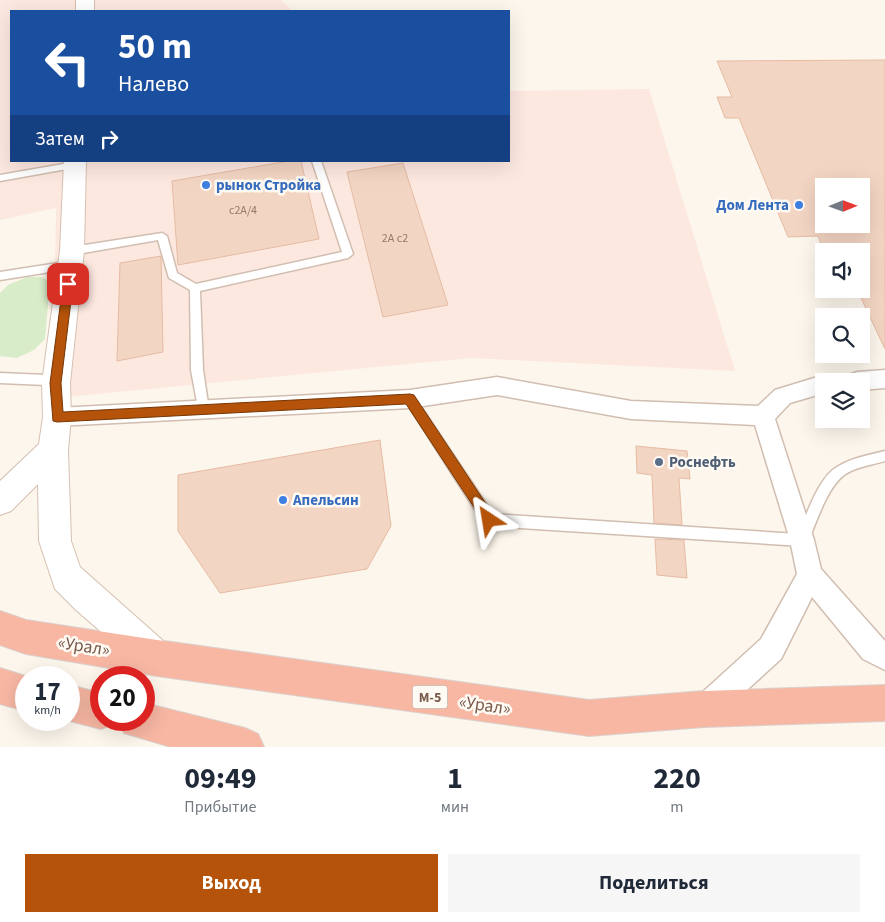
<!DOCTYPE html>
<html lang="ru">
<meta charset="utf-8">
<style>
:root{--surface:#fff;--page:#f6f6f7;--text:#1f2937;--muted:#747a83;--accent:#b45309}
body{margin:0;font-family:"Source Sans 3",sans-serif;background:var(--page);color:var(--text);height:100vh;display:flex;flex-direction:column;font-size:19px;white-space:nowrap}
*{box-sizing:border-box;margin:0}
p{font-size:16px;color:var(--muted)}
.icon{flex:none;width:28px;height:28px;fill:none;stroke:currentColor;stroke-width:2;stroke-linecap:round;stroke-linejoin:round}
.map{position:relative;height:747px;overflow:hidden}
.sheet{display:flex;flex-direction:column;background:var(--surface);flex:1}
.sheet>*{flex:none}
.banner{position:absolute;left:10px;top:10px;width:500px;height:152px;border-radius:0px;box-shadow:0 5px 20px #0002;background:#1a4fa0;color:#fff;overflow:hidden}
.needle{width:32px;rotate:89deg}
.tools{position:absolute;left:815px;top:178px;display:grid;gap:10px}
.tools a{display:grid;place-items:center;width:55px;height:55px;border-radius:0px;background:var(--surface);box-shadow:0 5px 20px #0002;font-size:25px}
.speed{position:absolute;left:15px;top:666px;display:flex;gap:10px;font-size:25px;font-weight:700;text-align:center}
.speed>*{display:grid;place-content:center;width:65px;height:65px;border-radius:50%;background:var(--surface);box-shadow:0 5px 20px #0002;line-height:1}
.speed small{font-size:12px;font-weight:400}
.speed .limit{border:8px solid #d22;background:#fff;color:#111}
.pin{position:absolute;display:grid;place-items:center;width:42px;height:42px;color:#fff;margin:-21px;border-radius:10px;box-shadow:0 2px 8px #0006}
.me{position:absolute;width:55px;margin:-28px;rotate:327deg;stroke-linejoin:round;filter:drop-shadow(0 0 4px #0008)}
.turn{display:flex;align-items:center;gap:18px;height:105px;padding:0 25px;font-size:22px}
.turn .icon{width:65px;height:65px;stroke-width:2.5}
.turn b{display:block;font-size:35px;line-height:42px}
.then{display:flex;align-items:center;height:48px;padding:0 25px;background:#0003;gap:10px;font-size:19px}
.eta{display:flex;justify-content:space-evenly;align-items:center;height:85px;text-align:center}
.eta b{font-size:30px;font-weight:700;line-height:35px}
.cta{display:flex;gap:10px;margin-top:auto;padding:10px 25px}
.cta a{flex:1;height:58px;border-radius:0px;background:var(--accent);color:#fff;font-size:20px;font-weight:700;line-height:58px;text-align:center}
.cta a+a{background:var(--page);color:var(--text)}
.map>svg:first-child{display:block}
</style>
<div class="map">
<svg width="885" height="747" viewBox="0 0 885 747">
<rect width="100%" height="100%" fill="#fdf6ec"/>
<polygon fill="#fde8e0" points="0,0 281,0 293,11 11,11 11,161 509,161 509,91 649,89 735,371 471,358 44,399 55,267 56,208 0,220"/>
<polygon fill="#d8ecc9" points="27,277 41,277 50,281 45,339 34,350 17,358 0,356 0,293 8,285"/>
<g fill="#f3d5c3" stroke="#e6bba3" fill-rule="evenodd">
<path d="M885,60V349L861,298V251H824L818,236L788,237L739,118H725L717,97H732L717,61ZM824,186H861V224H824Z"/>
<polygon points="289,161 301,161 319,239 178,265 172,181"/>
<polygon points="403,163 448,305 383,317 347,172"/>
<polygon points="161,256 163,352 117,361 120,263"/>
<polygon points="380,440 391,526 367,569 220,593 178,531 178,475"/>
<polygon points="636,446 687,451 690,479 679,478 682,525 654,523 652,475 637,473"/>
<polygon points="655,539 684,540 687,578 657,575"/>
</g>
<g fill="none" stroke-linecap="round" stroke-linejoin="round">
<defs>
<g id="lane">
<polygon points="312,161 321,161 353,254 348,258 200,291 203,370 209,410 207,413 203,415 199,413 191,370 190,290 169,278 158,240 72,255 67,251 72,247 162,233 167,236 177,273 196,284 342,252"/>
<polygon points="75,162 78,163 78,167 0,181 0,175"/>
<polygon points="71,261 76,265 75,268 0,280 0,272"/>
<polygon points="0,373 46,375 59,380 61,383 59,386 55,388 46,385 0,383"/>
<path d="M410,394L414,396L493,514L798,534C807,514 819,477 837,467C851,458 869,455 885,451V461C872,465 855,467 844,475C826,489 816,524 807,544L802,546L489,526L484,524L406,402L404,399L406,396Z"/>
</g>
<g id="street">
<polygon points="885,370 885,388 861,390 861,381 846,381 849,375 857,372"/>
<polygon points="824,375 832,378 833,381 824,381 824,393 790,403 775,419 814,540 821,569 885,641 885,670 863,659 812,597 781,659 715,719 705,723 695,719 691,709 695,699 761,639 797,574 790,540 755,425 631,419 497,395 410,408 57,426 49,424 46,417 49,410 57,408 410,390 497,377 631,401 758,406 775,390"/>
</g>
<g id="secondary">
<rect x="76" y="0" width="18" height="11"/>
<polygon points="64,161 86,161 84,251 70,383 71,417 68,450 71,541 80,567 169,646 175,658 169,670 157,676 145,670 76,610 55,589 39,541 38,484 11,511 0,515 0,481 39,444 43,417 42,383 60,251"/>
</g>
<g id="highway">
<polygon points="0,611 26,620 157,640 589,700 704,691 885,685 885,721 704,727 589,736 157,676 26,654 0,645"/>
<polygon points="0,668 32,678 26,678 26,711 0,704"/>
<polygon points="69,685 101,693 101,720 116,720 114,724 101,729 66,720 69,720"/>
<polygon points="144,703 245,728 258,734 264,747 171,747 124,733 119,720 144,720"/>
</g>
</defs>
<use href="#lane" stroke="#d1beb0" stroke-width="3"/>
<use href="#street" stroke="#d1beb0" stroke-width="3"/>
<use href="#secondary" stroke="#d6c0b0" stroke-width="2"/>
<use href="#highway" stroke="#dad1cd" stroke-width="2"/>
<use href="#lane" fill="#fff" fill-rule="evenodd"/>
<use href="#street" fill="#fff" fill-rule="evenodd"/>
<use href="#secondary" fill="#fff" fill-rule="evenodd"/>
<use href="#highway" fill="#f7b7a3" fill-rule="evenodd"/>
</g>
<polygon fill="#b45309" stroke="#753606" points="68,281 73,284 61,383 63,412 410,394 414,395 494,516 496,520 494,524 489,526 485,524 406,404 57,422 53,421 50,383 63,284"/>
<g fill="#3f7fe0" stroke="#fffaf3" stroke-width="2">
<circle cx="206" cy="185" r="5"/>
<circle cx="799" cy="205" r="5"/>
<circle cx="283" cy="500" r="5"/>
</g>
<circle fill="#5c6f8a" stroke="#fffaf3" stroke-width="2" cx="659" cy="462" r="5"/>
<g text-anchor="middle" stroke-width="5" stroke-linejoin="round" paint-order="stroke">
<g font-size="12" fill="#987a6a">
<text x="243" y="214">с2А/4</text>
<text x="395" y="242">2А с2</text>
</g>
<rect fill="#fffaf3" stroke="#a28b7f" stroke-width="1" x="412.5" y="685.5" width="35" height="23" rx="4"/>
<g font-size="14" font-weight="bold" fill="#7a5c4d">
<text x="430" y="702">М-5</text>
</g>
<g font-size="15" font-weight="bold" fill="#366cbe" stroke="#fffaf3" text-anchor="start">
<text x="216" y="190">рынок Стройка</text>
<text x="789" y="210" text-anchor="end">Дом Лента</text>
<text x="293" y="505">Апельсин</text>
</g>
<g font-size="15" font-weight="bold" fill="#4e5e75" stroke="#fffaf3" text-anchor="start">
<text x="669" y="467">Роснефть</text>
</g>
<g font-size="18" fill="#7a5c4d" stroke="#fffaf3">
<text transform="translate(84 646) rotate(9)" y="6">«Урал»</text>
<text transform="translate(485 705) rotate(8)" y="6">«Урал»</text>
</g>
</g>
</svg>
<div class="tools">
<a><svg class="needle" viewBox="-14 -14 28 28"><path d="M0-13l5 13h-10z" fill="#e53935"/><path d="M0 13l5-13h-10z" fill="#747a83"/></svg></a>
<a><svg class="icon" aria-label="sound" viewBox="0 0 24 24"><path d="M4 9h4l5-4v14l-5-4H4zM17 9q2 3 0 6"/></svg></a>
<a><svg class="icon" aria-label="search" viewBox="0 0 24 24"><circle cx="10" cy="10" r="6"/><path d="M15 15l6 6"/></svg></a>
<a><svg class="icon" aria-label="layers" viewBox="0 0 24 24"><path d="M12 4l9 5-9 5-9-5zM3 14l9 5 9-5"/></svg></a>
</div>
<div class="speed"><div>17<small>km/h</small></div><div class="limit">20</div></div>
<div class="pin" style="left:68px;top:284px;background:#d93025"><svg class="icon" aria-label="arrive" viewBox="0 0 24 24"><path d="M6 21V4h12l-3 4 3 4H6"/></svg></div>
<svg class="me" style="left:489px;top:520px" viewBox="-20 -20 40 40"><path d="M0-17L14 15 0 8-14 15z" fill="#b45309" stroke="#fff" stroke-width="4"/></svg>
<div class="banner">
<div class="turn"><svg class="icon" aria-label="left" viewBox="0 0 24 24"><path d="M17 20v-9H6M10 6l-5 5 5 5"/></svg><div><b>50 m</b>Налево</div></div>
<div class="then">Затем<svg class="icon" aria-label="right" viewBox="0 0 24 24"><path d="M7 20v-9h11M14 6l5 5-5 5"/></svg></div>
</div>
</div>
<section class="sheet">
<div class="eta">
<div><b>09:49</b><p>Прибытие</p></div>
<div><b>1</b><p>мин</p></div>
<div><b>220</b><p>m</p></div>
</div>
<div class="cta"><a>Выход</a><a>Поделиться</a></div>
</section>
